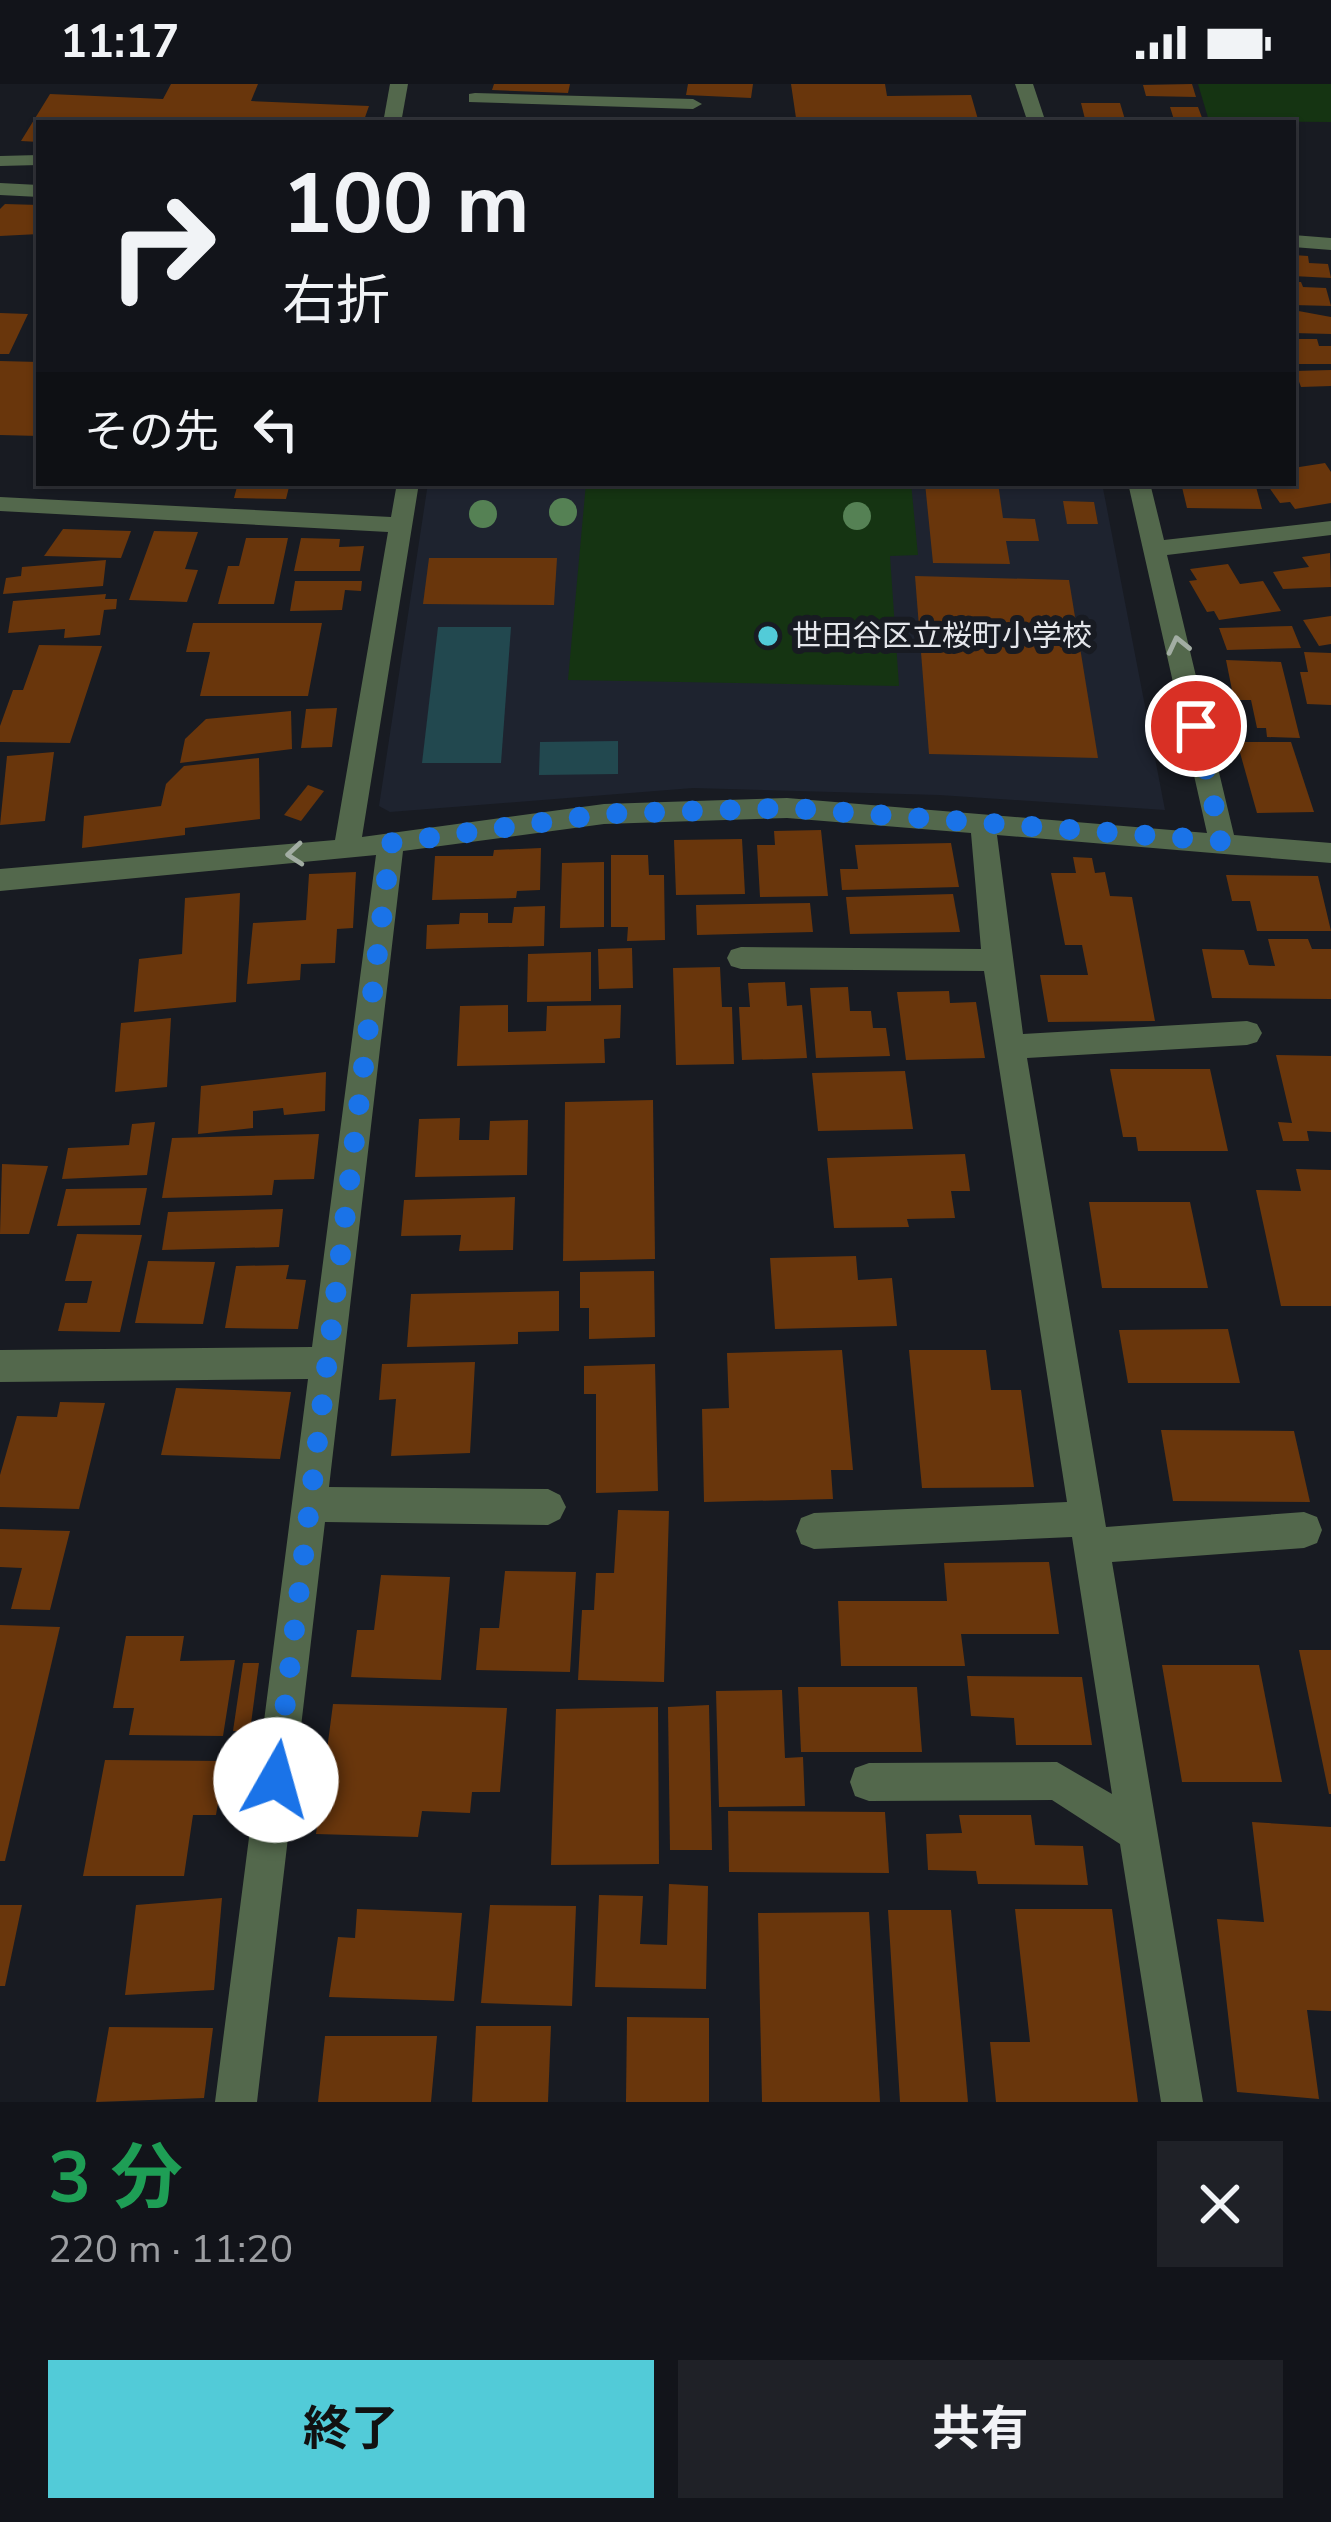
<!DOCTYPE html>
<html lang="ja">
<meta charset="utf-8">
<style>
:root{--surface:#12141a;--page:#1f2127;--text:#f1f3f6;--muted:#9c9ea2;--line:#313339;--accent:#52cbd8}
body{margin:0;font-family:"Nunito Sans","Noto Sans JP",sans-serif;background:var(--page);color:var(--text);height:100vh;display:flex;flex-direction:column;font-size:45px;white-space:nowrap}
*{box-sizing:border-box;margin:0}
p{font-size:39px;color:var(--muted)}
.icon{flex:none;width:66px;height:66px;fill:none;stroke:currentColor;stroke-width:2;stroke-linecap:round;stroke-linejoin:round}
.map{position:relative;height:2018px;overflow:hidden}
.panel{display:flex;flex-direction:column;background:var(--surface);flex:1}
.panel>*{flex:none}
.guide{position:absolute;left:36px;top:36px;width:1260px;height:366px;border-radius:0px;box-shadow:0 3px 9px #0004,0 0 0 3px var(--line);background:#12141a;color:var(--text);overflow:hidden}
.pin{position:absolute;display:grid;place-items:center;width:102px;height:102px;color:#fff;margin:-51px;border:6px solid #fff;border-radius:50%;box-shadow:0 3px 12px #0007}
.me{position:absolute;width:132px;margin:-66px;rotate:7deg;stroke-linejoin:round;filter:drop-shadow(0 0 9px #0008)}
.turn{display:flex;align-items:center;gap:42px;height:252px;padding:0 48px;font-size:54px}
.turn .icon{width:156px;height:156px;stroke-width:2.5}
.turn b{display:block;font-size:84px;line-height:102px}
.then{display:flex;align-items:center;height:114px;padding:0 48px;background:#0003;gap:24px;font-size:45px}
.round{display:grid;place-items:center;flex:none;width:126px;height:126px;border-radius:0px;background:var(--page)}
.summary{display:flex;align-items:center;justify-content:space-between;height:204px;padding:0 48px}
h1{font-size:72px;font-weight:700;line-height:90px;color:#1e9e55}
.primary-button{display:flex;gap:24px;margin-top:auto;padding:24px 48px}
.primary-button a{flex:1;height:138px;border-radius:0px;background:var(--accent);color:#111;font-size:48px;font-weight:700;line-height:138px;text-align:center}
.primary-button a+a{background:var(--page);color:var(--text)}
.status{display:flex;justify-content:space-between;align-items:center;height:84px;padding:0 60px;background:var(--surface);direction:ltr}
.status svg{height:33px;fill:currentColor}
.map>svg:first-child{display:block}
</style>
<div class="status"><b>11:17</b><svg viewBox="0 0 49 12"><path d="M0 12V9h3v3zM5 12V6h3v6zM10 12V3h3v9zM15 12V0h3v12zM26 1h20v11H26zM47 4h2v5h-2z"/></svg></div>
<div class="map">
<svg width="1331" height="2018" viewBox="0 0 1331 2018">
<rect width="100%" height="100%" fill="#181b22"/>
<polygon fill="#1e232f" points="428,399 1102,399 1165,726 939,711 693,704 390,728 379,722"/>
<g fill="#153412">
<polygon points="1198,0 1331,0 1331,38 1209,37"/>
<polygon points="586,399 911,399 918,471 890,472 899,602 568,596"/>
</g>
<g fill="#22484f">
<polygon points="438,543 511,543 501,679 422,679"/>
<polygon points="618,657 618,690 539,691 540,658"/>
</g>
<g fill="#69360c">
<polygon points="171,0 258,0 251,17 369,22 363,39 39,39 39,58 21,57 50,10 163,15"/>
<polygon points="494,0 570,0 568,9 492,6"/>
<polygon points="688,0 753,0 751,14 686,11"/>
<polygon points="791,0 885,0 887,12 971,11 979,39 796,34"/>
<polygon points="1192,0 1196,13 1146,12 1143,1"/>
<polygon points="1081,19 1120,19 1126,39 1086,39"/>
<polygon points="1170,23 1198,23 1204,39 1175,39"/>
<polygon points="498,33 585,35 585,39 497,39"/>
<polygon points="5,120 39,121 39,150 0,152 0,125"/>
<polygon points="1293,171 1308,172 1309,179 1328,180 1331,194 1293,192"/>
<polygon points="1293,198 1301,198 1303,203 1326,204 1331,222 1293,221"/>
<polygon points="1293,226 1331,233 1331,250 1293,249"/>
<polygon points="0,229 28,230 9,270 0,270"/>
<polygon points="1293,255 1317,255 1319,262 1331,262 1331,280 1295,280"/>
<polygon points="0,277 39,278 39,352 0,351"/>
<polygon points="1331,286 1331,302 1301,303 1295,287"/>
<polygon points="1325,379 1331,388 1331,419 1295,425 1290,418 1280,419 1266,399 1293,399 1293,384"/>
<polygon points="238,399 290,399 286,415 234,414"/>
<polygon points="925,399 998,399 1003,434 1035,435 1039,457 1006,457 1010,480 933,479"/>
<polygon points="1181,399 1255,399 1262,425 1187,424"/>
<polygon points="1063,417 1094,418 1098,440 1067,440"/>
<polygon points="63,445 131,447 121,474 44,472"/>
<polygon points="154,447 198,448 185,485 198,486 187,518 129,516"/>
<polygon points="246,454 288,454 274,520 218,520 228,482 239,482"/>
<polygon points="301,454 340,455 339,463 364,462 360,487 294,487"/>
<polygon points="1330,469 1331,503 1283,505 1273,488 1309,483 1302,473"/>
<polygon points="429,474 557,474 554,521 423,520"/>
<polygon points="106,476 103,502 3,510 6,494 21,492 22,483"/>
<polygon points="1228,480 1240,500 1263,497 1281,527 1219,536 1214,527 1207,528 1189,497 1197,496 1190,485"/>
<polygon points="915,492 1069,496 1098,674 929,670"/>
<polygon points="295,497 362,497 361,507 345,506 342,526 290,527"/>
<polygon points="106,510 105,515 117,515 116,525 104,526 100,551 64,554 65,545 8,549 13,517"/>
<polygon points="1331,532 1331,560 1319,562 1303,536"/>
<polygon points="193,539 322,539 308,612 200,612 210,568 186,568"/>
<polygon points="1292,542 1301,564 1227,566 1219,544"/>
<polygon points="39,561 102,562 70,659 0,658 0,642 13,606 23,606"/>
<polygon points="1304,568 1331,569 1331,621 1307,620 1300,588 1308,588"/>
<polygon points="1226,576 1281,578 1300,654 1267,653 1266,644 1257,644 1251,616 1234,616"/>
<polygon points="337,624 332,663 301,664 306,625"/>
<polygon points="291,627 292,665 180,679 185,655 206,635"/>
<polygon points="1237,658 1291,658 1314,728 1257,729"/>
<polygon points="54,668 45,737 0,741 7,672"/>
<polygon points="259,674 260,735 185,744 185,751 82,764 84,732 161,722 166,700 184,682"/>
<polygon points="308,701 324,707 301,737 284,731"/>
<polygon points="821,746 828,812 760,813 757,761 775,761 774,747"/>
<polygon points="742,755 745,810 676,811 674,756"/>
<polygon points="951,759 959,803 842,806 840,785 858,785 855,761"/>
<polygon points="541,764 540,806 517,807 516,814 432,816 435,772 493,772 494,766"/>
<polygon points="611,771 648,771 649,791 664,791 665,856 627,857 628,843 611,843"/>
<polygon points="1073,773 1092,774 1095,789 1105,788 1110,812 1132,813 1155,937 1048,938 1040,891 1088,891 1082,861 1065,861 1051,789 1076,789"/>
<polygon points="604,778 604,843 560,844 562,779"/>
<polygon points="356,788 353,844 337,845 335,879 301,880 300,896 247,900 253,839 306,836 309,790"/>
<polygon points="1226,791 1318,792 1331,847 1257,847 1250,817 1232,817"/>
<polygon points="240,809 236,918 134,928 139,875 182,870 185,814"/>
<polygon points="953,810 960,848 850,850 846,813"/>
<polygon points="810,819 813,848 697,851 696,821"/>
<polygon points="545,822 544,862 426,865 427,841 459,840 460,829 488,829 488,839 512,839 514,823"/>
<polygon points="1268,855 1308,855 1312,865 1331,865 1331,915 1212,914 1202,865 1244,866 1249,881 1275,882"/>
<polygon points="632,864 633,904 599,905 598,865"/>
<polygon points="591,868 591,917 527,918 528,870"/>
<polygon points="720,883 722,923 732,923 734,980 676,981 673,884"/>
<polygon points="785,898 787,922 802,921 807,974 742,976 739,923 750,923 748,899"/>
<polygon points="848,903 850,927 871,927 873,944 886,944 890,972 816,974 810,904"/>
<polygon points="949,907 950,919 976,918 985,974 906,976 897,908"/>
<polygon points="508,921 508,948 546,947 547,922 621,921 620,954 604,955 605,979 457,982 460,922"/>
<polygon points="171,934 167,1003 115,1008 121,939"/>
<polygon points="1276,971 1331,972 1331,1048 1307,1047 1309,1057 1283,1057 1278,1038 1292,1039"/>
<polygon points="1110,985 1210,985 1228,1067 1138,1067 1136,1053 1123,1053"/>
<polygon points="905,987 913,1045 818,1047 812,989"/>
<polygon points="326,988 325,1027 284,1031 283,1024 253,1027 253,1044 198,1050 201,1002"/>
<polygon points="653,1016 655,1175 563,1177 565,1018"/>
<polygon points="460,1034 459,1056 489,1056 490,1037 528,1036 527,1091 415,1093 419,1035"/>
<polygon points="155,1038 147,1091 62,1095 68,1064 129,1061 132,1040"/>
<polygon points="319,1050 314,1095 274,1096 272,1111 162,1114 172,1054"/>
<polygon points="965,1070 970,1107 951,1107 955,1134 907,1135 909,1143 834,1144 827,1074"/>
<polygon points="2,1080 48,1082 29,1150 0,1150"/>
<polygon points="1296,1085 1331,1086 1331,1222 1281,1222 1256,1106 1301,1107"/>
<polygon points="147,1104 140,1141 57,1142 66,1105"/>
<polygon points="515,1113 513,1166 459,1167 461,1151 401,1152 404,1116"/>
<polygon points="1089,1118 1190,1118 1208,1204 1102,1204"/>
<polygon points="283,1125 279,1163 162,1166 168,1128"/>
<polygon points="77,1150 142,1151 120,1248 58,1247 65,1219 87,1219 92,1197 65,1197"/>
<polygon points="856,1172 858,1196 892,1194 897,1242 775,1245 770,1174"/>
<polygon points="148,1177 215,1178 203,1240 135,1239"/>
<polygon points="289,1181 286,1195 306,1196 298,1245 225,1244 236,1182"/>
<polygon points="654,1187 655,1253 589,1255 589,1224 580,1224 580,1188"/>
<polygon points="559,1207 559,1247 518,1248 518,1260 407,1263 411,1210"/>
<polygon points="1228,1245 1240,1299 1128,1299 1119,1246"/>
<polygon points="842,1266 853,1386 831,1386 833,1415 704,1418 702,1325 729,1324 727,1269"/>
<polygon points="909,1266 986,1266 991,1306 1021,1306 1034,1403 922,1404"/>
<polygon points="475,1278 470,1369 391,1372 396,1315 379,1316 382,1280"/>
<polygon points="655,1280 658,1407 596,1409 596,1310 584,1310 584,1282"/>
<polygon points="176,1304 291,1308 280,1375 161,1371"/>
<polygon points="60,1318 105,1319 79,1425 0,1423 0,1391 17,1332 57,1333"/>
<polygon points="1161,1346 1294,1347 1310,1418 1173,1417"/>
<polygon points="618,1426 669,1427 664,1598 578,1596 582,1526 594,1526 596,1489 614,1489"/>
<polygon points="0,1445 70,1447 50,1526 11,1525 22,1484 0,1483"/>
<polygon points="1049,1478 1059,1550 961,1550 965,1582 841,1582 838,1517 947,1517 944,1479"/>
<polygon points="505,1487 576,1488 570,1588 476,1586 480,1544 499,1544"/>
<polygon points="381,1491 450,1493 441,1596 351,1593 357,1546 374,1546"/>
<polygon points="0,1541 60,1543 5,1777 0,1777"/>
<polygon points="126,1552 184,1552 180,1577 235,1576 223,1652 129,1651 134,1624 113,1624"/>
<polygon points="1299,1566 1331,1566 1331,1710 1329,1710"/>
<polygon points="243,1579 259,1579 250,1647 233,1647"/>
<polygon points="1162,1581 1259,1581 1282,1698 1182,1698"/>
<polygon points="967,1592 1082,1593 1092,1661 1016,1661 1014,1634 971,1632"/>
<polygon points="798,1603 917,1603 922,1668 801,1668"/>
<polygon points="782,1606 785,1674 803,1673 805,1722 719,1723 716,1607"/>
<polygon points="333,1620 507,1624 500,1708 472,1708 470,1729 422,1727 418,1753 316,1750"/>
<polygon points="709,1621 712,1766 670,1766 668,1623"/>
<polygon points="658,1623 659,1780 551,1781 556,1625"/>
<polygon points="105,1676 225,1677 216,1731 193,1731 184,1792 83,1792"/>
<polygon points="728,1727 885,1728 889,1789 729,1788"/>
<polygon points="959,1731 1031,1731 1035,1761 1083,1762 1088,1801 978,1800 976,1787 928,1786 926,1750 962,1749"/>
<polygon points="1252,1738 1331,1743 1331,1927 1307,1926 1319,2015 1237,2008 1217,1835 1264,1838"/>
<polygon points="669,1800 708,1802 706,1905 595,1903 599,1811 643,1812 640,1860 667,1861"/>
<polygon points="222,1814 214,1906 125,1911 136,1821"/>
<polygon points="0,1821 22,1821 5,1902 0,1902"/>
<polygon points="490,1821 576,1822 572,1922 481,1919"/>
<polygon points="357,1825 462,1829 454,1917 329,1913 338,1853 355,1854"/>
<polygon points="1015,1825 1112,1825 1138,2018 996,2018 990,1958 1030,1958"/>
<polygon points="888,1826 951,1826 968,2018 900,2018"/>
<polygon points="869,1828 880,2018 762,2018 758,1829"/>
<polygon points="627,1933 709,1934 709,2018 626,2018"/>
<polygon points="476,1942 551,1942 548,2018 472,2018"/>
<polygon points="109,1943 213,1944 204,2014 96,2018"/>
<polygon points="325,1952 437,1952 431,2018 318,2018"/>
</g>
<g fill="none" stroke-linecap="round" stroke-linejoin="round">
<g fill="#53684c" fill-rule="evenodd">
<polygon points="390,0 408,0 401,39 383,39"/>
<polygon points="1015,0 1033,0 1046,39 1028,39"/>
<polygon points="475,9 693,15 702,20 693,25 469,18 469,10"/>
<polygon points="39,71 39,81 0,82 0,72"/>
<polygon points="0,99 39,101 39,113 0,111"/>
<polygon points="1293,151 1331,154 1331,166 1293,163"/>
<polygon points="397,399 419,399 362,753 604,720 787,714 1207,749 1128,399 1150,399 1164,456 1331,437 1331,451 1167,471 1234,751 1331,759 1331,779 997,751 1023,950 1247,937 1257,940 1262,949 1257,958 1247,961 1027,974 1106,1443 1304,1428 1317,1433 1322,1446 1317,1459 1304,1464 1112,1478 1203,2018 1161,2018 1120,1760 1052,1716 869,1717 855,1712 850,1698 855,1684 869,1679 1057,1678 1112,1710 1072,1453 814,1465 801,1460 796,1447 801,1434 814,1429 1067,1418 984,887 741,885 731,882 727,874 731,866 741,863 981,865 971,749 787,734 604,740 403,767 329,1403 548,1405 560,1411 566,1423 560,1435 548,1441 325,1438 257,2018 215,2018 308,1295 0,1298 0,1266 312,1263 376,771 0,807 0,785 335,756 388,448 0,427 0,413 391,433"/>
</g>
</g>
<g fill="#558154">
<circle cx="563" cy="428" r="14"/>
<circle cx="483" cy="430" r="14"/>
<circle cx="857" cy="432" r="14"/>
</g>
<defs><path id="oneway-chevron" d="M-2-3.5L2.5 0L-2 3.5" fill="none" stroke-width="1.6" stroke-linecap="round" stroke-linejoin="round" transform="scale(3)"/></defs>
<g stroke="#a2ada3">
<use href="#oneway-chevron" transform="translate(1178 561) rotate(-103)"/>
<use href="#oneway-chevron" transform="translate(295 770) rotate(175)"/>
</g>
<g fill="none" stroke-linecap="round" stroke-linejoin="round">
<polyline stroke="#1a73e8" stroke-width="21" stroke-dasharray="0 37.8" points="276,1696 391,759 604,730 788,724 1222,757 1196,642"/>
</g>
<circle fill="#52cbd8" stroke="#181b22" stroke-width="4.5" cx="768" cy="552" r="12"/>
<g text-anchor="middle" stroke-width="12" stroke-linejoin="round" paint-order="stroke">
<g font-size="30" fill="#e3e5ea" stroke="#181b22" text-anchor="start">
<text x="792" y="562">世田谷区立桜町小学校</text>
</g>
</g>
</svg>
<div class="pin" style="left:1196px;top:642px;background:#d93025"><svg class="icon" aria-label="arrive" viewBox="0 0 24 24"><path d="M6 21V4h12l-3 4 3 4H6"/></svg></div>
<svg class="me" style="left:276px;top:1696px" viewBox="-20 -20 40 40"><circle r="19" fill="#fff"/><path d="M0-13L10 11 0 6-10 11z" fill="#1a73e8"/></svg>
<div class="guide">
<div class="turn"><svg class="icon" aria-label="right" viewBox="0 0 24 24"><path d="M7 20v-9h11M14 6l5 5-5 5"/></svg><div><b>100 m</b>右折</div></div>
<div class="then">その先<svg class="icon" aria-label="left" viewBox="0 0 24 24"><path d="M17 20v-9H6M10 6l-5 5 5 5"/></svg></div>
</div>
</div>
<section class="panel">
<div class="summary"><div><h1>3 分</h1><p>220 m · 11:20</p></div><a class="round"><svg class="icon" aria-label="close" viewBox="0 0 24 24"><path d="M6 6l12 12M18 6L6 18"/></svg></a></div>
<div class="primary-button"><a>終了</a><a>共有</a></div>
</section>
